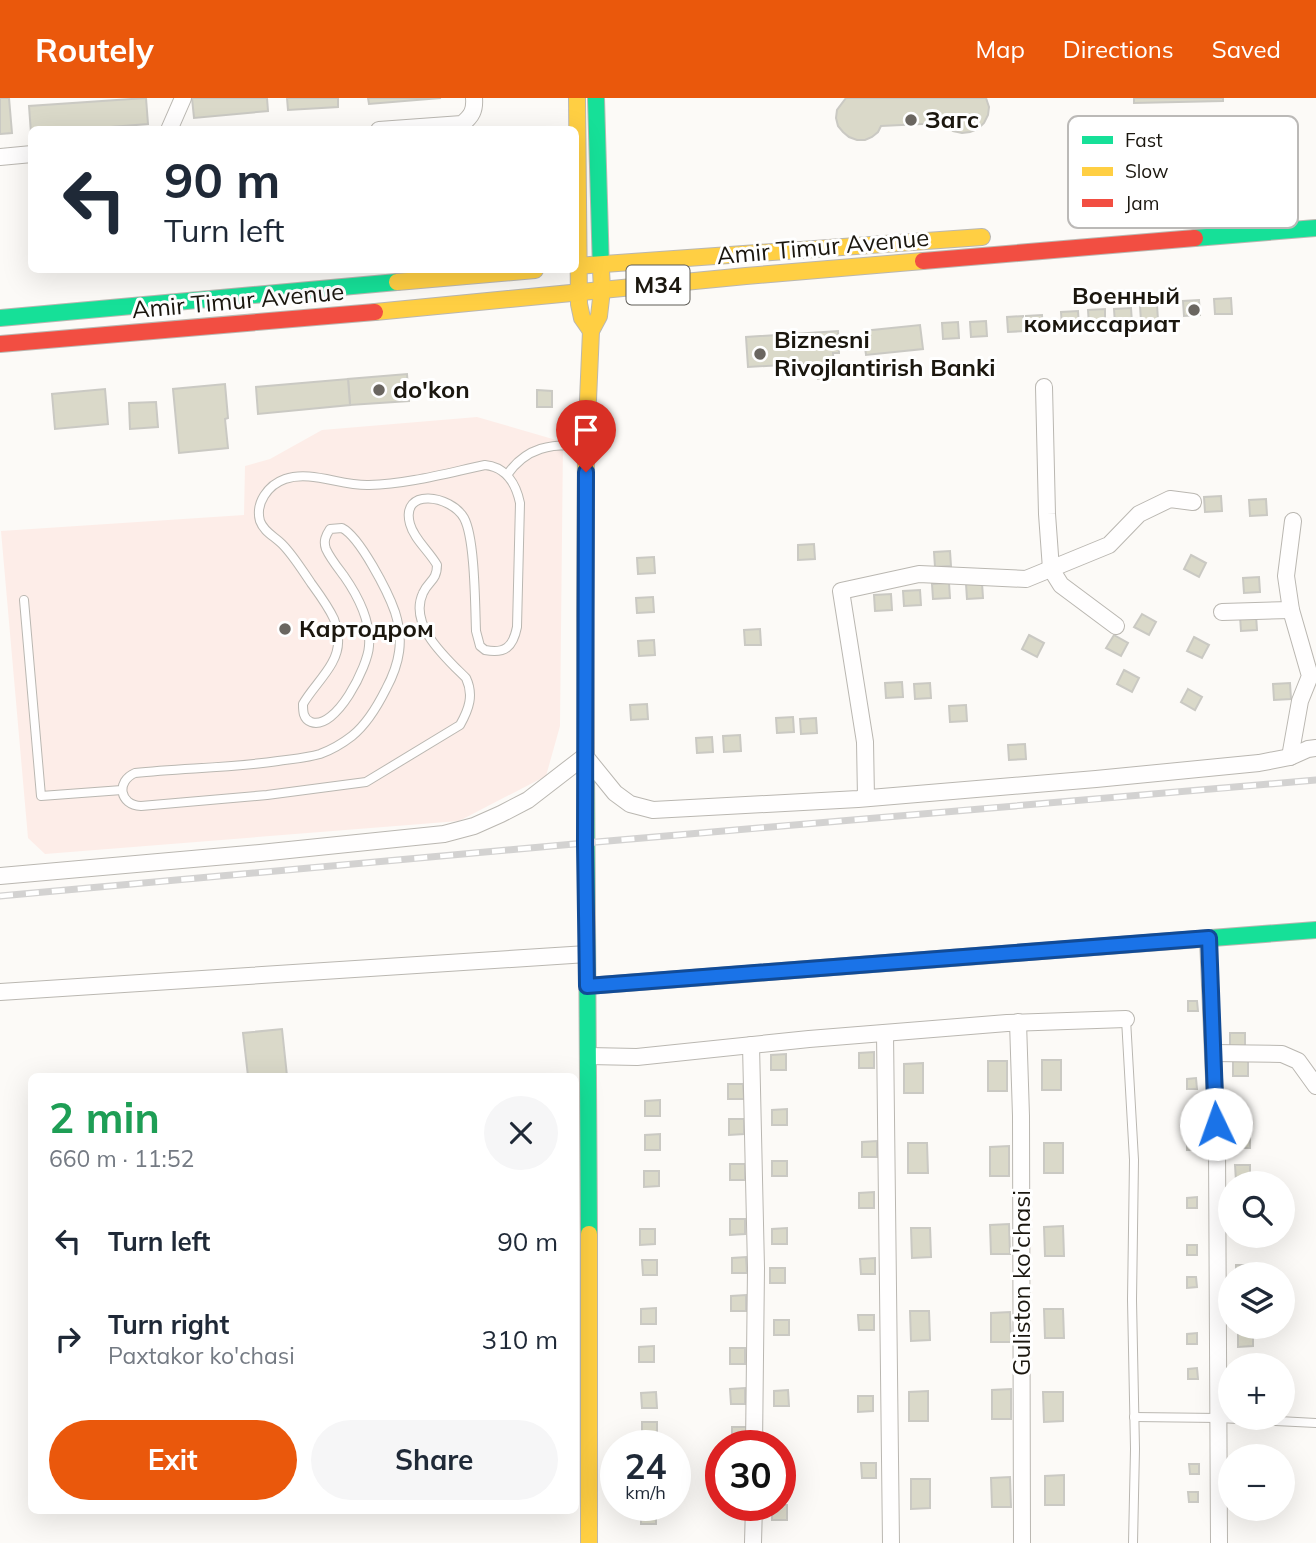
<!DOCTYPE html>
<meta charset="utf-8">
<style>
:root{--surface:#fff;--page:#f6f6f7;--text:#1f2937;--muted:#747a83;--accent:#ea580c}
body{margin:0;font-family:Mulish,sans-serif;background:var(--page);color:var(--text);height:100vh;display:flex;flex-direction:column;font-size:26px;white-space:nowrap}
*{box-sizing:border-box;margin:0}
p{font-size:23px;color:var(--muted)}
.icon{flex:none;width:38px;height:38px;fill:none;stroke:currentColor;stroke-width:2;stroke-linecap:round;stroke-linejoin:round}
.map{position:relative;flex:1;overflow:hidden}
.side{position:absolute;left:28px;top:975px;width:551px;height:441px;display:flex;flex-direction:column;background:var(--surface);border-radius:10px;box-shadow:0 7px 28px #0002}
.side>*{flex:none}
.guide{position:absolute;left:28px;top:28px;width:551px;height:147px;border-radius:10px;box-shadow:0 7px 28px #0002;background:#fff;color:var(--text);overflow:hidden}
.controls{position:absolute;left:1218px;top:1073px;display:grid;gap:14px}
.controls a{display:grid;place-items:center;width:77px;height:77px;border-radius:50%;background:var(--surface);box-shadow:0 7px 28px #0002;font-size:35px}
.speed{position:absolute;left:600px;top:1332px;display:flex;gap:14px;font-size:35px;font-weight:700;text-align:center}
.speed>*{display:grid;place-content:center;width:91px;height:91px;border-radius:50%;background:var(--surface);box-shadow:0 7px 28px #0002;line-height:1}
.speed small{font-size:18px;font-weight:400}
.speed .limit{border:10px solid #d22;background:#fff;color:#111}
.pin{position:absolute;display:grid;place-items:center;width:60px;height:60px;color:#fff;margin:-72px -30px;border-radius:50% 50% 50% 0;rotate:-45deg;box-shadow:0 0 7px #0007}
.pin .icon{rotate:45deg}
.me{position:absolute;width:77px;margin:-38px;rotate:357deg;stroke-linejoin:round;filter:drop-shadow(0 0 5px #0008)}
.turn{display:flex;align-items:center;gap:24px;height:147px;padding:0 21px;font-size:32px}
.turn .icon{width:91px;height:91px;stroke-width:2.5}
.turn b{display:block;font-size:49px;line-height:60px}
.round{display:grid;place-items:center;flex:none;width:74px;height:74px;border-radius:37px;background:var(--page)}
.summary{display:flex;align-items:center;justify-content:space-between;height:119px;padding:0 21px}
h1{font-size:42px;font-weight:700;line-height:52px;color:#1e9e55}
.button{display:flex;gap:14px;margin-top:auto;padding:14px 21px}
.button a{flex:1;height:80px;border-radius:42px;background:var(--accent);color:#fff;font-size:28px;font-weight:700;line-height:80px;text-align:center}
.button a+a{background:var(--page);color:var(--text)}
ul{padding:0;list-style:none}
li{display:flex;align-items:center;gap:21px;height:98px;padding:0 21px}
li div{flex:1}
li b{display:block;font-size:26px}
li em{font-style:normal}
header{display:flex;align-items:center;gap:42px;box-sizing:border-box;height:98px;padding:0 35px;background:var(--accent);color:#fff}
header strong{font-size:33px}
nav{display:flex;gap:38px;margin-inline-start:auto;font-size:24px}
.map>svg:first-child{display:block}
</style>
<header>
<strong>Routely</strong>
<nav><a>Map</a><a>Directions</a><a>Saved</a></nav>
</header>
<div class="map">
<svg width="1316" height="1445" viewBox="0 0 1316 1445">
<rect width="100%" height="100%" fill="#fcfaf7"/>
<polygon fill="#fdede8" points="477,319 563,344 560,628 546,678 459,723 45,756 28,740 1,433 244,417 245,368 270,361 322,332"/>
<g fill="#dad9c9" stroke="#cac9c3" stroke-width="2">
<polygon points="0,0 9,0 12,35 0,36"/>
<polygon points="146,0 148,26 73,32 32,32 31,35 29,8"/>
<polygon points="192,0 267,0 268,13 194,20"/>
<polygon points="287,0 338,0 338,9 288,12"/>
<polygon points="368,0 441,0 369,6"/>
<polygon points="846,0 986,0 989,9 988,17 984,25 978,31 970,34 962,35 953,33 943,25 881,28 878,34 872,39 865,42 857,42 849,39 843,34 838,28 836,20 837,12"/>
<polygon points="1134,0 1223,0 1223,3 1134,5"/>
<polygon points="1231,200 1232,216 1215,216 1214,201"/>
<polygon points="1199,202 1200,217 1184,218 1183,203"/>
<polygon points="1157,207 1158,222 1141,223 1140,208"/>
<polygon points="1131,210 1132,225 1115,226 1114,211"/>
<polygon points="1105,211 1105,226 1089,227 1088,212"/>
<polygon points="1078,213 1079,228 1062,229 1061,214"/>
<polygon points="1042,217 1043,233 1026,234 1026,218"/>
<polygon points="1023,218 1024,233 1008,234 1007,219"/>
<polygon points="986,223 987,238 971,239 970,224"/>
<polygon points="958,224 959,240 943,241 942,225"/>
<polygon points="920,227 923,251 866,257 863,233"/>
<polygon points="838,233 839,255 833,255 834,280 818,281 817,265 748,269 746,239"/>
<polygon points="407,276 409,303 350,307 348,281"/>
<polygon points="348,281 350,307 258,316 256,289"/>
<polygon points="225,286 228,320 225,321 228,350 179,355 173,291"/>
<polygon points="105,291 108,326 55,331 52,296"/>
<polygon points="537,292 552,293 552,309 537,309"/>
<polygon points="156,304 158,329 130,331 129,305"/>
<polygon points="1221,398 1222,413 1205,414 1204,399"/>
<polygon points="1266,401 1267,417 1250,418 1249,402"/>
<polygon points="814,446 815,461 798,462 798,447"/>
<polygon points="950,453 951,468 935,469 934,454"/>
<polygon points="1191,457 1206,465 1199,479 1184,471"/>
<polygon points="654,459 655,475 638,476 637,460"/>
<polygon points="1259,479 1260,494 1244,495 1243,480"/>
<polygon points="949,485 950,500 933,501 932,486"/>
<polygon points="982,485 983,500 967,501 966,486"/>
<polygon points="920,492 921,507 904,508 903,493"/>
<polygon points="891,496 892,512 875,513 874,497"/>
<polygon points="653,499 654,514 637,515 636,500"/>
<polygon points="1142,516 1156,524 1149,537 1134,529"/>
<polygon points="1256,517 1257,532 1241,533 1240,518"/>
<polygon points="760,531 761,547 745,547 744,532"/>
<polygon points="1029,537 1044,545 1037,559 1022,551"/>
<polygon points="1114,537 1128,545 1121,558 1106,550"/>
<polygon points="1194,539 1209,547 1202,560 1187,553"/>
<polygon points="654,542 655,557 639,558 638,543"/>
<polygon points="1124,572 1139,580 1132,594 1117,586"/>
<polygon points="902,584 903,599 886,600 885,585"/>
<polygon points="930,585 931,600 915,601 914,586"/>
<polygon points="1290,585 1291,601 1274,602 1273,586"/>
<polygon points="1188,591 1202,599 1195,612 1181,604"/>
<polygon points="647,606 648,621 631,622 630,607"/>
<polygon points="966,607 967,623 950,624 949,608"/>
<polygon points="793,619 794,634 777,635 776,620"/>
<polygon points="816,620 817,635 801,636 800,621"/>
<polygon points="740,637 741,653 724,654 723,638"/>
<polygon points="712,639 713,654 697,655 696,640"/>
<polygon points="1025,646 1026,661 1009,662 1008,647"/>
<polygon points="1188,903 1197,903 1198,913 1188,913"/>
<polygon points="282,931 287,978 248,978 243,935"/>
<rect x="1230" y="935" width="15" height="15"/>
<polygon points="874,954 874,970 859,970 859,955"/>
<polygon points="786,956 786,972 771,972 771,957"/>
<rect x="1042" y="962" width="19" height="30"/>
<rect x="988" y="963" width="19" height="30"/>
<rect x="1233" y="963" width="15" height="15"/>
<polygon points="923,965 923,995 904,995 904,966"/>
<polygon points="1196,980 1197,991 1187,991 1187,981"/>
<polygon points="728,986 743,986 744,1001 728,1001"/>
<polygon points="660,1002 660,1018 645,1018 645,1003"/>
<polygon points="787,1011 787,1027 772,1027 772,1012"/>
<polygon points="729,1021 744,1021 744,1036 729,1037"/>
<polygon points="1250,1034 1250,1050 1235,1050 1235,1035"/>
<polygon points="660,1036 660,1052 645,1052 645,1037"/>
<polygon points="1197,1041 1197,1052 1187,1052 1187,1042"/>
<polygon points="877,1043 877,1059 862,1059 862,1044"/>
<polygon points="908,1045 927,1045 928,1075 908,1075"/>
<rect x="1044" y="1045" width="19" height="30"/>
<polygon points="1009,1048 1009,1078 990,1078 990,1049"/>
<rect x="772" y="1063" width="15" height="15"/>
<rect x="730" y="1066" width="15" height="16"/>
<polygon points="1235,1067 1250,1067 1250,1082 1236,1083"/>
<polygon points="644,1073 659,1073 659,1088 644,1089"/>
<polygon points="874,1094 874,1110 859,1110 859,1095"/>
<polygon points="1197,1099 1197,1110 1187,1110 1187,1100"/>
<polygon points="730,1121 745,1121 745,1136 730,1137"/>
<polygon points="1009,1126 1010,1156 991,1156 990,1127"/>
<polygon points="1063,1128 1064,1158 1045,1158 1044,1129"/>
<polygon points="787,1130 787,1146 772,1146 772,1131"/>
<polygon points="911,1130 930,1130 931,1159 912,1160"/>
<polygon points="640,1131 655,1131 655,1146 640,1147"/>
<rect x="1187" y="1147" width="10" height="10"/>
<polygon points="746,1159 747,1175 732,1175 732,1160"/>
<polygon points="875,1160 875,1176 861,1176 860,1161"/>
<polygon points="642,1162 657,1162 657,1177 643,1177"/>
<polygon points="1236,1167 1250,1167 1251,1176 1236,1176"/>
<rect x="770" y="1170" width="15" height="15"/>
<polygon points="1187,1179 1196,1179 1197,1189 1187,1190"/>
<polygon points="746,1197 746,1213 731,1213 731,1198"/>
<polygon points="656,1210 656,1226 641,1226 641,1211"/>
<polygon points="1044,1211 1063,1211 1064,1240 1045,1240"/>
<polygon points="910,1213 929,1213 930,1242 911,1243"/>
<polygon points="1010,1214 1011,1244 991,1244 991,1215"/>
<polygon points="858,1217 874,1217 874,1232 859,1232"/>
<rect x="774" y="1222" width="15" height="15"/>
<polygon points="1238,1233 1253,1233 1253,1248 1238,1249"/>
<polygon points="1197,1235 1197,1246 1187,1246 1187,1236"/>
<polygon points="654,1248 654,1264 639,1264 639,1249"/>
<rect x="730" y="1250" width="15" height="16"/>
<polygon points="1197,1270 1198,1281 1188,1281 1188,1271"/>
<polygon points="745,1290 745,1306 731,1306 730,1291"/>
<polygon points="1011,1291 1011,1321 992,1321 992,1292"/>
<polygon points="788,1292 789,1308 774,1308 774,1293"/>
<polygon points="928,1293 928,1323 909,1323 909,1294"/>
<polygon points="656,1294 657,1310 642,1310 641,1295"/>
<polygon points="1043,1294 1063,1294 1063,1323 1044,1324"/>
<polygon points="858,1298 873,1298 873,1313 858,1314"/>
<rect x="642" y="1324" width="15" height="15"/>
<rect x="732" y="1329" width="15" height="15"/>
<rect x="780" y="1353" width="7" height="16"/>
<polygon points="861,1365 876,1365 876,1380 862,1380"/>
<polygon points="1189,1366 1199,1366 1199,1376 1190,1376"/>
<polygon points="1064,1377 1064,1407 1045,1407 1045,1378"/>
<polygon points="1010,1379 1011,1409 992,1409 991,1380"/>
<polygon points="911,1381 930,1381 930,1410 911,1411"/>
<polygon points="1188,1394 1198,1394 1198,1404 1189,1404"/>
<rect x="772" y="1407" width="15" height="15"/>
<rect x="641" y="1411" width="15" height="15"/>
</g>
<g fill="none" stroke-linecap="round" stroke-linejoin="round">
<defs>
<g id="lane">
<path d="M485,367C506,369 516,386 520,405L517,529C513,549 505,556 485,552L480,548L476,533C475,507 475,440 464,420C451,397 400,389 410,426C414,441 429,453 437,467C437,483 428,483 423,495C408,527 446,560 466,580C474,597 469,611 460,627L366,684L267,697L141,708C119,707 116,683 135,675C182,670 230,670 278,663C292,661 306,660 320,656C331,652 343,645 352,638C367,626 378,607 386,591C400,565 404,542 395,514C388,494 360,439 342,430L330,431C326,437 323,443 326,451C330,460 338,470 344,478C358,498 371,523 369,548C368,568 336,633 311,624C303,621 303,613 303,606C314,586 340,566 338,541C338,535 336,527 334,521C328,508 319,496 311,485C302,472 293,457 282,446C274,438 264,434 260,423C255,405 268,387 285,381C311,372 341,388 369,387C408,386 447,375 485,367Z"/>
<path d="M507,377C526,349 552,345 584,348"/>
<polyline points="24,502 41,698 122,692"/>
<polyline points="1126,921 1134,1062 1132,1202 1135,1351 1133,1445"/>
<polyline points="1134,1319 1219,1320 1316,1325"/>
</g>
<g id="street">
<polyline points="169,32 183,0"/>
<path d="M379,32L462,26C472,18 475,12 474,0"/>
<polyline points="0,59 32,56"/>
<polyline points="1044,289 1047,416 1051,471 1061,487 1116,528"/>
<polyline points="1222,514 1291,512"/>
<polyline points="1290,659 1300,603 1310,578 1291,512 1286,478 1293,423"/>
<polyline points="866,700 865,644 841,493 919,476 1026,481 1109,447 1139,416 1170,401 1193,404"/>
<polyline points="0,778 260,755 444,736 474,728 501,716 528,702 585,658 615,695 630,706 653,712 858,701 1096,681 1259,665 1290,659 1308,651 1316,650"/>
<polyline points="1208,840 1217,1050 1219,1445"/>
<polyline points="0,894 587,856"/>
<polyline points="1018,924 1021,1018 1022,1445"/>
<polyline points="885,935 891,1445"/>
<polyline points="751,947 756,1170 754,1348"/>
<polyline points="1213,955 1282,956 1298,963 1316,988"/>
<polyline points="589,958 637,959 809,941 1007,925 1126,921"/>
<polyline points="753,1445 754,1407"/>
</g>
<g id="fast">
<polyline points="596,0 601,172"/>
<polyline points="1195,140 1316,130"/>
<polyline points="0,220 397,184"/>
<path d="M585,515C585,722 589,929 589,1136"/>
<polyline points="587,888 1316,832"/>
</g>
<g id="slow">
<polyline points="577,0 579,206 582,220 591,233"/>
<polyline points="576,168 982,139"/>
<polyline points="397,184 535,172"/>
<polyline points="375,214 746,178 923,163"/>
<polyline points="585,515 586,348 591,233 599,218 602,192 601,172"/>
<polyline points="589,1136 589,1445"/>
</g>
<g id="jam">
<polyline points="923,163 1195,140"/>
<polyline points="0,246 375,214"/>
</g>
</defs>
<use href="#lane" stroke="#bab7b1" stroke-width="10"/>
<use href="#street" stroke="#bab7b1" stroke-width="18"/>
<use href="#fast" stroke="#bab7b1" stroke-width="18"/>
<use href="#slow" stroke="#bab7b1" stroke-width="18"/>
<use href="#jam" stroke="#bab7b1" stroke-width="18"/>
<use href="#lane" stroke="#fffefe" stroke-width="8"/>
<use href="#street" stroke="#fffefe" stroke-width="16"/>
<use href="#fast" stroke="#16e098" stroke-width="16"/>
<use href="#slow" stroke="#ffcf43" stroke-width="16"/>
<use href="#jam" stroke="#f24e42" stroke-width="16"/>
<defs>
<polyline id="rail" points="0,798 585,745 1316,682"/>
</defs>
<use href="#rail" stroke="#d3d2d1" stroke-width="7"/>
<use href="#rail" stroke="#fff" stroke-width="4.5" stroke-dasharray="13" stroke-linecap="butt"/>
</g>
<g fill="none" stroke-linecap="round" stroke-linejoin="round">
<defs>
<polyline id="route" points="586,374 585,745 587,888 1209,840 1216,1026"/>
</defs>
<use href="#route" stroke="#114b97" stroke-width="18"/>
<use href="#route" stroke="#1a73e8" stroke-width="12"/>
</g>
<g fill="#6a6660" stroke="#fff" stroke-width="2.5">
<circle cx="911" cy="22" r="7"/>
<circle cx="1194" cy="212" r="7"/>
<circle cx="760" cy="256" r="7"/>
<circle cx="379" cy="292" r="7"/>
<circle cx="285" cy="531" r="7"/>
</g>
<g text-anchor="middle" stroke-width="6" stroke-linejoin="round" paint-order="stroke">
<rect fill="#fff" stroke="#5f5d57" stroke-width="2" x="626.5" y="167.5" width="63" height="39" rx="5"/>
<g font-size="23" font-weight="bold" fill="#1b170f">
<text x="658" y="195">M34</text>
</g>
<g font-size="24" font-weight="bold" fill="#1b170f" stroke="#fff" text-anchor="start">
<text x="925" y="30">Загс</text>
<text x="1180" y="206" text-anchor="end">Военный<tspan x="1180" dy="28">комиссариат</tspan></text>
<text x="774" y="250">Biznesni<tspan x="774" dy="28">Rivojlantirish Banki</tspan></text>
<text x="393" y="300">do'kon</text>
<text x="299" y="539">Картодром</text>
</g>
<g font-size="24" fill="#1b170f" stroke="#fff">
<text transform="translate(823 149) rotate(-5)" y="8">Amir Timur Avenue</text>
<text transform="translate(238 203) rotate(-5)" y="8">Amir Timur Avenue</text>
<text transform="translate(1022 1185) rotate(-90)" y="8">Guliston ko'chasi</text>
</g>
</g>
<rect x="1068" y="18" width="230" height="112" rx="10" fill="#fff" stroke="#bbb9b7" stroke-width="2"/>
<rect x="1082" y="38" width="31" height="8" fill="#16e098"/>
<rect x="1082" y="69" width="31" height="9" fill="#ffcf43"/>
<rect x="1082" y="101" width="31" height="8" fill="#f24e42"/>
<g font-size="19" fill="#1b170f">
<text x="1125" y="49">Fast</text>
<text x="1125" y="80">Slow</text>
<text x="1125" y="112">Jam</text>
</g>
</svg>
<div class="controls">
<a><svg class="icon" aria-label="search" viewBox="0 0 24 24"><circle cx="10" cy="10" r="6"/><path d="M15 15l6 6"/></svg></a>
<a><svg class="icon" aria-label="layers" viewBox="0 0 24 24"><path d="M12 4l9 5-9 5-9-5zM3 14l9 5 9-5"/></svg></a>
<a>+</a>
<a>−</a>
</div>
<div class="speed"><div>24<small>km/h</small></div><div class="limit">30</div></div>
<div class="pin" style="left:586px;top:374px;background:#d93025"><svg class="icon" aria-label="arrive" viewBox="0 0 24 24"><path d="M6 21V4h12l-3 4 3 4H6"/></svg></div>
<svg class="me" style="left:1216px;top:1026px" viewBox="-20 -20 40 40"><circle r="19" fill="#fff"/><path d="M0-13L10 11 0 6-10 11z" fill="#1a73e8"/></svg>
<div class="guide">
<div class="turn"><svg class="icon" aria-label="left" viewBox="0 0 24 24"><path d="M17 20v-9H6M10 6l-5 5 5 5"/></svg><div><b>90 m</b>Turn left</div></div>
</div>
<section class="side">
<div class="summary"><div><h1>2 min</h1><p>660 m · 11:52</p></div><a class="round"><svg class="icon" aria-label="close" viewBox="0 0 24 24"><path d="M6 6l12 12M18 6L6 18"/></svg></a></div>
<ul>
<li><svg class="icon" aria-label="left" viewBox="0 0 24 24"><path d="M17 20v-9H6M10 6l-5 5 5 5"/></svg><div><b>Turn left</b></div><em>90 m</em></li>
<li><svg class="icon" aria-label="right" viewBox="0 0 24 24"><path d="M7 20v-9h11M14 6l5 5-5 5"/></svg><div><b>Turn right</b><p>Paxtakor ko'chasi</p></div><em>310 m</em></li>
</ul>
<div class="button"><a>Exit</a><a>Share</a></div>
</section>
</div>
